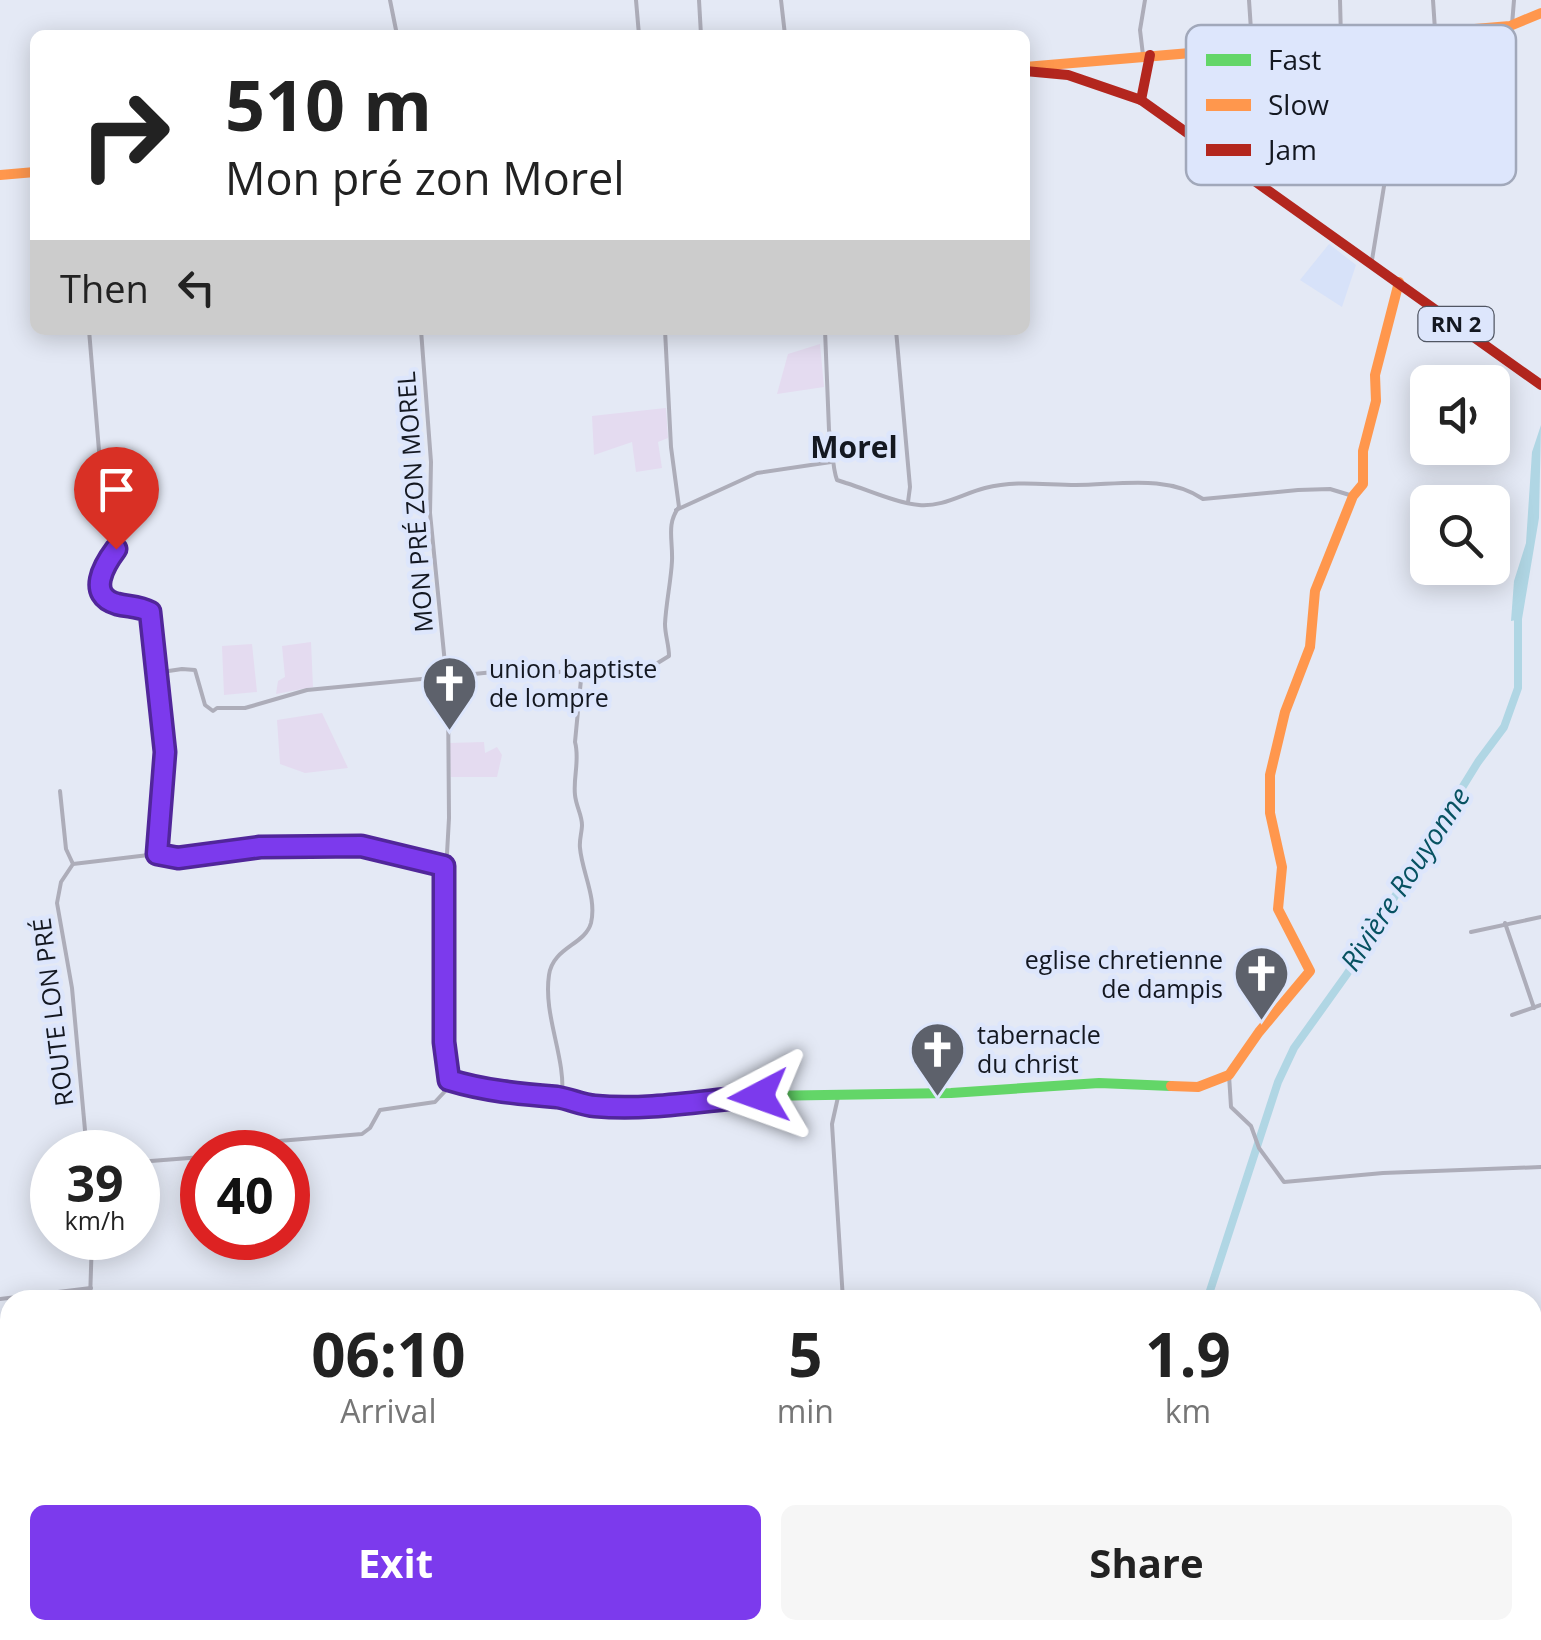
<!DOCTYPE html>
<meta charset="utf-8">
<style>
:root{--surface:#fff;--page:#f6f6f6;--text:#222;--muted:#767676;--accent:#7c3aed}
body{margin:0;font-family:"Open Sans",sans-serif;background:var(--page);color:var(--text);height:100vh;display:flex;flex-direction:column;font-size:38px;white-space:nowrap}
*{box-sizing:border-box;margin:0}
p{font-size:32px;color:var(--muted)}
.icon{flex:none;width:55px;height:55px;fill:none;stroke:currentColor;stroke-width:2;stroke-linecap:round;stroke-linejoin:round}
.map{position:relative;flex:1;overflow:hidden}
.panel{position:absolute;left:0px;top:1290px;width:1542px;height:350px;display:flex;flex-direction:column;background:var(--surface);border-radius:30px 30px 0 0;box-shadow:0 5px 25px #0003}
.panel>*{flex:none}
.hud{position:absolute;left:30px;top:30px;width:1000px;height:305px;border-radius:15px;box-shadow:0 5px 25px #0003;background:#fff;color:var(--text);overflow:hidden}
.buttons{position:absolute;left:1410px;top:365px;display:grid;gap:20px}
.buttons a{display:grid;place-items:center;width:100px;height:100px;border-radius:15px;background:var(--surface);box-shadow:0 5px 25px #0003;font-size:50px}
.speed{position:absolute;left:30px;top:1130px;display:flex;gap:20px;font-size:50px;font-weight:700;text-align:center}
.speed>*{display:grid;place-content:center;width:130px;height:130px;border-radius:50%;background:var(--surface);box-shadow:0 5px 25px #0003;line-height:1}
.speed small{font-size:25px;font-weight:400}
.speed .limit{border:15px solid #d22;background:#fff;color:#111}
.pin{position:absolute;display:grid;place-items:center;width:85px;height:85px;color:#fff;margin:-102px -42px;border-radius:50% 50% 50% 0;rotate:-45deg;box-shadow:0 0 10px #0007}
.pin .icon{rotate:45deg}
.me{position:absolute;width:110px;margin:-55px;rotate:266deg;stroke-linejoin:round;filter:drop-shadow(0 0 8px #0008)}
.turn{display:flex;align-items:center;gap:35px;height:210px;padding:0 30px;font-size:45px}
.turn .icon{width:130px;height:130px;stroke-width:2.5}
.turn b{display:block;font-size:70px;line-height:85px}
.then{display:flex;align-items:center;height:95px;padding:0 30px;background:#0003;gap:20px;font-size:38px}
.eta{display:flex;justify-content:space-evenly;align-items:center;height:170px;text-align:center}
.eta b{font-size:60px;font-weight:700;line-height:70px}
.action{display:flex;gap:20px;margin-top:auto;padding:20px 30px}
.action a{flex:1;height:115px;border-radius:15px;background:var(--accent);color:#fff;font-size:40px;font-weight:700;line-height:115px;text-align:center}
.action a+a{background:var(--page);color:var(--text)}
.map>svg:first-child{display:block}
</style>
<div class="map">
<svg width="1541" height="1640" viewBox="0 0 1541 1640">
<rect width="100%" height="100%" fill="#e4e9f5"/>
<polygon fill="#d7e2f9" points="1329,244 1356,265 1342,307 1300,280"/>
<g fill="#e4dbf0">
<polygon points="820,344 824,387 777,394 788,354"/>
<polygon points="666,408 668,438 658,442 662,468 636,472 632,442 594,455 592,416"/>
<polygon points="311,642 313,687 276,694 278,681 285,677 282,646"/>
<polygon points="252,644 257,692 224,695 222,646"/>
<polygon points="322,713 348,768 305,773 280,764 277,720"/>
<polygon points="484,742 485,753 497,747 502,755 497,777 451,777 449,743"/>
</g>
<polygon fill="#b0d6e4" points="1541,425 1539,518 1522,619 1511,621 1514,581 1526,543 1532,452"/>
<g fill="none" stroke-linecap="round" stroke-linejoin="round">
<polyline stroke="#b0d6e4" stroke-width="2.5" points="1243,156 1262,54"/>
<g stroke="#b0d6e4" stroke-width="8">
<polyline points="1207,1300 1278,1082 1294,1048 1347,974 1478,762 1504,727 1518,688 1518,610"/>
<polyline points="980,1640 987,1630"/>
</g>
<g stroke="#adadb9" stroke-width="4">
<polyline points="390,0 397,35"/>
<polyline points="636,0 639,35"/>
<polyline points="699,0 701,35"/>
<polyline points="781,0 785,35"/>
<polyline points="1249,0 1252,45"/>
<polyline points="1340,0 1341,38"/>
<polyline points="1433,0 1435,30"/>
<polyline points="1512,25 1514,0"/>
<polyline points="1143,55 1140,30 1145,0"/>
<polyline points="1372,260 1385,180 1386,36"/>
<path d="M825,330L829,430C834,448 831,463 837,480L846,483C869,490 896,503 919,505C943,507 962,494 985,488C1016,480 1045,485 1076,485C1117,485 1167,474 1203,499L1298,490L1330,489L1353,496"/>
<polyline points="896,330 910,487 908,502"/>
<polyline points="676,510 757,473 831,462"/>
<path d="M155,673L182,669L195,670L205,705L213,711L217,708H245L307,690L515,670L559,672L607,663L656,664L669,656C669,645 665,635 665,624C666,603 671,581 672,561C673,540 666,524 679,507L671,447L665,330"/>
<polyline points="60,791 66,849 73,864"/>
<polyline points="157,854 178,858 260,847 361,846 443,866"/>
<polyline points="1505,923 1534,1008"/>
<polyline points="1471,932 1541,917"/>
<polyline points="1512,1015 1541,1005"/>
<polyline points="1229,1075 1231,1107 1251,1126 1259,1148 1284,1182 1383,1173 1541,1167"/>
<path d="M562,1097C566,1057 543,1016 549,975C553,947 585,945 591,923C597,898 582,872 580,848C579,840 582,832 582,825C582,815 576,806 575,795C573,777 580,760 575,742L582,669"/>
<polyline points="838,1097 832,1124 843,1300"/>
<polyline points="87,1152 72,988 57,903 61,882 73,864 157,854 165,752 149,613 110,601 100,588 101,569 116,549 119,533 101,475 89,330"/>
<polyline points="229,1152 255,1143 362,1134 370,1128 380,1110 435,1102 449,1087 444,1055 443,925 449,818 448,694 430,513 431,462 421,330"/>
<polyline points="138,1162 202,1157"/>
<polyline points="0,1299 91,1288"/>
<polyline points="90,1300 92,1238"/>
<polyline points="111,1630 112,1640"/>
<polyline points="484,1640 484,1630"/>
<polyline points="799,1640 808,1630"/>
</g>
<polyline stroke="#63d668" stroke-width="10" points="449,1080 496,1092 616,1107 676,1105 759,1096 951,1093 1099,1083 1171,1086"/>
<g stroke="#ff974d" stroke-width="10">
<polyline points="1025,67 1510,26 1541,13"/>
<polyline points="0,175 35,172"/>
<polyline points="1171,1086 1198,1087 1229,1075 1259,1032 1310,971 1278,909 1282,867 1270,813 1270,775 1285,712 1310,647 1315,591 1353,496 1363,484 1363,451 1376,401 1375,375 1399,282"/>
</g>
<g stroke="#b3261e" stroke-width="10">
<polyline points="1025,71 1068,75 1141,100 1541,385"/>
<polyline points="1141,100 1150,55"/>
</g>
</g>
<g fill="none" stroke-linecap="round" stroke-linejoin="round">
<defs>
<path id="route" d="M116,549C104,565 86,595 117,604C129,607 139,606 150,612L165,752L157,854L178,858L260,847L361,846L444,866V1042L449,1080C485,1091 520,1094 557,1097C570,1099 582,1105 595,1106C650,1111 705,1100 759,1096"/>
</defs>
<use href="#route" stroke="#51269a" stroke-width="25"/>
<use href="#route" stroke="#7c3aed" stroke-width="18"/>
</g>
<defs>
<symbol id="church-pin" viewBox="-11 -11 22 30"><path d="M0 17L-7.5 6A9.5 9.5 0 1 1 7.5 6Z" fill="#5d616b" stroke="#dde6fc"/><path d="M-1.2-6h2.4v3.5h3.3v2.4h-3.3V6h-2.4V-.1h-3.3v-2.4h3.3Z" fill="#fff"/></symbol>
</defs>
<g fill-rule="evenodd">
<use href="#church-pin" x="418" y="652" width="63" height="86"/>
<use href="#church-pin" x="1230" y="942" width="63" height="86"/>
<use href="#church-pin" x="906" y="1018" width="63" height="86"/>
</g>
<g text-anchor="middle" stroke-width="9" stroke-linejoin="round" paint-order="stroke">
<rect fill="#dde6fc" stroke="#505663" stroke-width="2.5" x="1418.5" y="307" width="75" height="34" rx="8"/>
<g font-size="22" font-weight="bold" fill="#141821">
<text x="1456" y="332">RN 2</text>
</g>
<g font-size="25" fill="#141821" stroke="#dde6fc">
<text transform="translate(415 502) rotate(-94)" y="9">MON PRÉ ZON MOREL</text>
<text transform="translate(53 1012) rotate(-97)" y="9">ROUTE LON PRÉ</text>
</g>
<g font-size="25" fill="#141821" stroke="#dde6fc" text-anchor="start">
<text x="489" y="678">union baptiste<tspan x="489" dy="29">de lompre</tspan></text>
<text x="1223" y="969" text-anchor="end">eglise chretienne<tspan x="1223" dy="29">de dampis</tspan></text>
<text x="977" y="1044">tabernacle<tspan x="977" dy="29">du christ</tspan></text>
</g>
<g font-size="28" font-style="italic" fill="#075262" stroke="#dde6fc">
<text transform="translate(1405 879) rotate(-57)" y="10">Rivière Rouyonne</text>
</g>
<g font-size="30" font-weight="bold" fill="#141821" stroke="#dde6fc">
<text x="854" y="458">Morel</text>
</g>
</g>
<rect x="1186" y="25" width="330" height="160" rx="15" fill="#dde6fc" stroke="#a1a8ba" stroke-width="2.5"/>
<rect x="1206" y="54" width="45" height="12" fill="#63d668"/>
<rect x="1206" y="99" width="45" height="12" fill="#ff974d"/>
<rect x="1206" y="144" width="45" height="12" fill="#b3261e"/>
<g font-size="28" fill="#141821">
<text x="1268" y="70">Fast</text>
<text x="1268" y="115">Slow</text>
<text x="1268" y="160">Jam</text>
</g>
</svg>
<div class="buttons">
<a><svg class="icon" aria-label="sound" viewBox="0 0 24 24"><path d="M4 9h4l5-4v14l-5-4H4zM17 9q2 3 0 6"/></svg></a>
<a><svg class="icon" aria-label="search" viewBox="0 0 24 24"><circle cx="10" cy="10" r="6"/><path d="M15 15l6 6"/></svg></a>
</div>
<div class="speed"><div>39<small>km/h</small></div><div class="limit">40</div></div>
<div class="pin" style="left:116px;top:549px;background:#d93025"><svg class="icon" aria-label="arrive" viewBox="0 0 24 24"><path d="M6 21V4h12l-3 4 3 4H6"/></svg></div>
<svg class="me" style="left:759px;top:1096px" viewBox="-20 -20 40 40"><path d="M0-17L14 15 0 8-14 15z" fill="#7c3aed" stroke="#fff" stroke-width="4"/></svg>
<div class="hud">
<div class="turn"><svg class="icon" aria-label="right" viewBox="0 0 24 24"><path d="M7 20v-9h11M14 6l5 5-5 5"/></svg><div><b>510 m</b>Mon pré zon Morel</div></div>
<div class="then">Then<svg class="icon" aria-label="left" viewBox="0 0 24 24"><path d="M17 20v-9H6M10 6l-5 5 5 5"/></svg></div>
</div>
<section class="panel">
<div class="eta">
<div><b>06:10</b><p>Arrival</p></div>
<div><b>5</b><p>min</p></div>
<div><b>1.9</b><p>km</p></div>
</div>
<div class="action"><a>Exit</a><a>Share</a></div>
</section>
</div>
